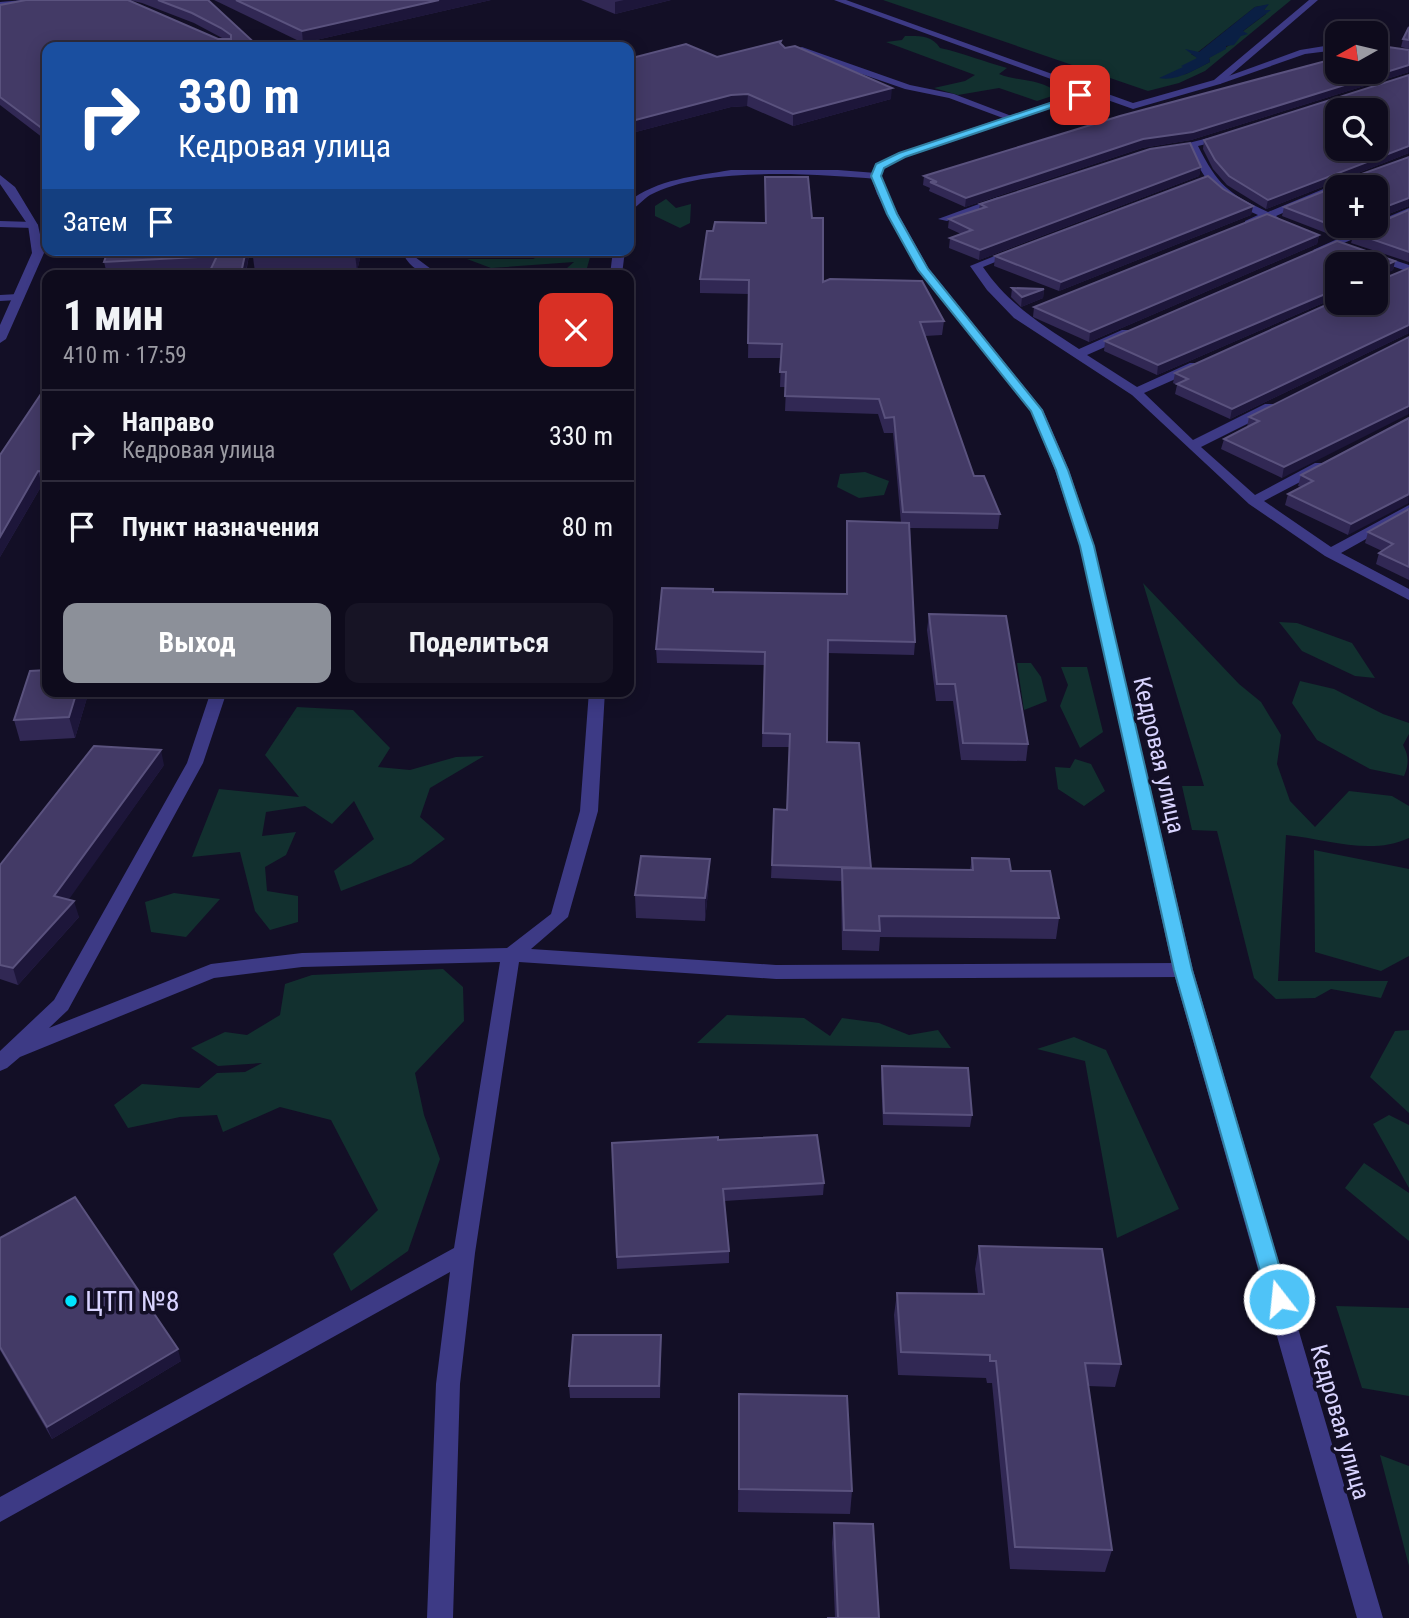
<!DOCTYPE html>
<html lang="ru">
<meta charset="utf-8">
<style>
:root{--surface:#0e0b1c;--page:#171425;--text:#f1f3f6;--muted:#9b9ba3;--line:#2e2b3b;--accent:#8c9099}
body{margin:0;font-family:"Roboto Condensed",sans-serif;background:var(--page);color:var(--text);height:100vh;display:flex;flex-direction:column;font-size:26px;white-space:nowrap}
*{box-sizing:border-box;margin:0}
p{font-size:23px;color:var(--muted)}
.icon{flex:none;width:38px;height:38px;fill:none;stroke:currentColor;stroke-width:2;stroke-linecap:round;stroke-linejoin:round}
.map{position:relative;flex:1;overflow:hidden}
.panel{position:absolute;left:42px;top:270px;width:592px;height:427px;display:flex;flex-direction:column;background:var(--surface);border-radius:14px;box-shadow:0 4px 18px #0003,0 0 0 2px var(--line)}
.panel>*{flex:none}
.banner{position:absolute;left:42px;top:42px;width:592px;height:214px;border-radius:14px;box-shadow:0 4px 18px #0003,0 0 0 2px var(--line);background:#1a4fa0;color:#fff;overflow:hidden}
.needle{width:46px;rotate:262deg}
.tools{position:absolute;left:1325px;top:21px;display:grid;gap:14px}
.tools a{display:grid;place-items:center;width:63px;height:63px;border-radius:14px;background:var(--surface);box-shadow:0 4px 18px #0003,0 0 0 2px var(--line);font-size:35px}
.pin{position:absolute;display:grid;place-items:center;width:60px;height:60px;color:#fff;margin:-30px;border-radius:14px;box-shadow:0 4px 10px #0006}
.me{position:absolute;width:77px;margin:-38px;rotate:344deg;stroke-linejoin:round;filter:drop-shadow(0 0 5px #0008)}
.turn{display:flex;align-items:center;gap:24px;height:147px;padding:0 21px;font-size:32px}
.turn .icon{width:91px;height:91px;stroke-width:2.5}
.turn b{display:block;font-size:49px;line-height:60px}
.then{display:flex;align-items:center;height:66px;padding:0 21px;background:#0003;gap:14px;font-size:26px}
.round{display:grid;place-items:center;flex:none;width:74px;height:74px;border-radius:14px;background:var(--page)}
.headline{display:flex;align-items:center;justify-content:space-between;height:119px;padding:0 21px}
h1{font-size:42px;font-weight:700;line-height:52px}
.cta{display:flex;gap:14px;margin-top:auto;padding:14px 21px}
.cta a{flex:1;height:80px;border-radius:14px;background:var(--accent);color:#fff;font-size:28px;font-weight:700;line-height:80px;text-align:center}
.cta a+a{background:var(--page);color:var(--text)}
ul{padding:0;list-style:none}
li{display:flex;align-items:center;gap:21px;height:91px;padding:0 21px;border-top:2px solid var(--line)}
li div{flex:1}
li b{display:block;font-size:26px}
li em{font-style:normal}
.map>svg:first-child{display:block}
</style>
<div class="map">
<svg width="1409" height="1618" viewBox="0 0 1409 1618">
<rect width="100%" height="100%" fill="#130f26"/>
<g fill="#12302f" fill-rule="evenodd">
<path d="M883,0H1291L1205,71L1179,83L1148,91ZM1268,5L1263,11L1266,14L1242,32L1236,41L1209,58L1210,62L1186,74L1160,78L1180,71L1198,58L1191,54L1198,52L1255,7Z"/>
<path d="M905,36C919,36 932,35 940,48C964,53 984,62 1007,68L999,74C1018,82 1043,78 1058,94L1037,101L999,88L958,95L934,88L965,81L975,75L886,42L902,40Z"/>
<polygon points="666,199 676,208 691,204 690,223 680,228 655,216 655,206"/>
<polygon points="553,250 592,250 587,268 595,275 506,275 567,268 574,262 491,268 467,259 533,259"/>
<polygon points="865,472 889,481 884,495 859,498 837,487 840,474"/>
<path d="M1143,583L1239,684L1261,702L1281,735L1277,764L1290,801L1315,827L1349,791L1392,796L1409,806V838C1370,856 1327,839 1286,835L1278,981H1388L1381,998L1331,989L1315,998L1276,999L1254,978L1217,831L1192,830L1182,786H1204Z"/>
<polygon points="1279,622 1297,623 1352,643 1375,678 1355,676 1302,651"/>
<polygon points="1017,663 1031,663 1041,677 1047,701 1024,710"/>
<polygon points="1061,667 1087,667 1103,732 1080,748 1060,706 1068,685"/>
<path d="M1300,681L1334,689L1383,714L1409,723V734L1403,745C1409,756 1409,764 1404,776L1370,769L1317,740L1292,703Z"/>
<polygon points="297,707 353,710 390,748 378,767 410,770 456,757 484,756 430,788 420,817 445,839 411,864 341,891 334,871 374,839 354,801 332,824 305,806 266,812 262,836 296,832 286,855 265,867 267,891 298,896 298,922 270,930 255,911 240,852 192,857 219,789 299,797 265,755"/>
<polygon points="1075,759 1091,764 1105,791 1084,806 1058,789 1055,767 1070,768"/>
<polygon points="1314,850 1409,869 1409,956 1381,971 1315,952"/>
<polygon points="174,893 220,899 186,937 151,932 145,902"/>
<polygon points="443,969 463,987 464,1021 415,1073 424,1115 440,1159 408,1251 351,1291 333,1254 378,1210 331,1120 280,1107 223,1132 217,1115 180,1117 128,1128 114,1105 142,1084 199,1088 217,1073 245,1072 262,1063 218,1066 191,1048 225,1032 247,1035 280,1015 285,984 312,975"/>
<polygon points="727,1015 804,1018 830,1036 842,1018 879,1023 909,1035 938,1030 951,1048 697,1043"/>
<polygon points="1409,1030 1409,1113 1370,1077 1395,1031"/>
<polygon points="1074,1037 1106,1050 1179,1209 1117,1238 1085,1061 1037,1049"/>
<polygon points="1389,1115 1409,1125 1409,1188 1373,1124"/>
<polygon points="1364,1163 1409,1193 1409,1241 1345,1188"/>
<polygon points="1336,1306 1409,1308 1409,1396 1362,1388"/>
<polygon points="1380,1455 1409,1466 1409,1566"/>
</g>
<path fill="#0a1f44" d="M1269,4L1264,10H1271L1243,31L1248,34L1241,36L1234,45L1226,46V49L1209,58L1210,62C1196,69 1176,82 1159,78L1183,67L1181,66L1197,58L1185,49L1199,52L1255,7Z"/>
<g fill="none" stroke-linecap="round" stroke-linejoin="round">
<g fill="#3d3a85" fill-rule="evenodd">
<polygon points="1337,44 1337,50 1305,54 1220,84 1212,82 1300,50"/>
<polygon points="802,47 910,85 954,94 1019,119 1011,121 949,98 905,89 801,53 786,57 782,54"/>
<path d="M1224,134L1229,137L1227,139L1198,146C1218,185 1227,193 1268,212L1333,185L1342,187L1276,216L1280,219L1279,221L1267,219L1245,225V221L1258,215C1218,197 1208,187 1189,148L1170,152L1165,149Z"/>
<path d="M731,170H838L876,173L881,176L876,179C816,174 703,166 650,195C642,200 637,208 628,211V202C657,179 696,176 731,170Z"/>
<polygon points="998,197 1007,199 947,221 938,219"/>
<polygon points="1409,208 1409,215 1323,252 1313,250 1366,226 1376,226 1376,222"/>
<polygon points="0,221 33,222 38,225 33,228 0,227"/>
<path d="M1012,249L1022,251L983,267C1008,304 1042,325 1079,349L1122,330H1130V336L1087,355L1137,387L1190,363H1198V369L1144,393L1193,440L1265,404H1275V410L1201,447L1255,495L1315,463H1325V469L1264,501L1331,547L1409,505V515L1341,553L1409,589V600L1325,556L1249,504L1132,395L1014,318L987,290L970,266Z"/>
<path d="M402,250H413L415,257L439,275C422,275 407,267 402,250Z"/>
<polygon points="613,250 625,250 622,275 610,275"/>
<polygon points="1373,253 1409,265 1409,272 1369,258 1367,256"/>
<polygon points="0,295 18,294 24,297 18,300 0,301"/>
<polygon points="211,691 227,691 203,763 68,1010 49,1028 211,964 302,953 507,948 551,914 580,811 589,691 605,691 598,811 568,917 531,949 776,965 1183,963 1190,965 1193,970 1190,975 1183,977 776,979 519,962 475,1253 460,1384 453,1618 427,1618 436,1384 450,1272 0,1522 0,1497 454,1248 500,962 302,967 214,978 20,1057 7,1068 0,1071 0,1051 54,1000 187,763"/>
</g>
<g fill="#3d3a85" fill-rule="evenodd">
<polygon points="834,0 846,0 1133,103 1214,80 1309,0 1318,0 1220,84 1133,109 1082,91 1083,97 906,157 884,168 881,176 887,194 929,269 1043,410 1069,470 1094,546 1193,970 1383,1618 1357,1618 1173,970 1080,546 1055,470 1031,411 918,270 877,194 871,176 876,164 898,153 1075,94 1070,86"/>
<polygon points="0,175 15,187 38,225 44,253 6,339 0,343 0,325 32,253 28,225 0,184"/>
</g>
<polygon fill="#3d3a85" fill-rule="evenodd" points="24,0 23,2 0,6 0,2"/>
</g>
<g fill="#312854">
<polygon points="129,0 208,0 259,47 47,47 47,141 0,105 0,5 218,39 224,39 194,23 142,3"/>
<polygon points="214,0 491,0 303,43"/>
<polygon points="581,0 671,0 615,14"/>
<polygon points="1409,27 1409,49 1401,47 1403,39"/>
<polygon points="780,44 785,48 891,99 793,126 747,106 731,107 628,134 628,59 717,57"/>
<polygon points="1409,50 1409,72 1191,140 1142,148 965,207 929,191 930,188 923,185 924,176"/>
<polygon points="1409,75 1409,153 1266,209 1227,185 1213,169 1203,149 1204,140"/>
<polygon points="1409,157 1409,206 1376,219 1376,187 1337,187 1337,226 1360,226 1334,236 1282,216 1284,207 1340,185 1342,181"/>
<polygon points="1201,167 1199,176 979,260 949,248 950,238 961,234 948,228 949,219 979,209 980,204"/>
<polygon points="1223,189 1253,206 1251,215 1059,291 994,266 995,256"/>
<polygon points="1409,210 1409,262 1351,243 1354,233"/>
<polygon points="812,218 823,282 944,321 942,335 925,336 974,476 1000,514 998,529 910,528 915,642 914,655 827,653 827,742 871,869 970,870 972,858 1011,871 1059,918 1056,939 880,937 879,951 842,950 841,881 771,878 774,809 787,810 790,747 762,747 764,665 657,663 656,649 713,592 847,594 847,521 901,523 893,433 884,433 878,414 785,411 786,387 780,387 781,358 748,358 749,294 700,293 700,279 713,231 765,223"/>
<polygon points="1319,235 1317,244 1089,342 1033,317 1034,307"/>
<polygon points="1337,241 1395,261 1393,270 1378,277 1378,281 1409,268 1409,333 1230,419 1175,394 1177,385 1173,383 1175,373 1337,300 1337,303 1376,303 1376,264 1337,264 1337,297 1157,375 1104,351 1105,341"/>
<polygon points="108,250 250,250 246,273 273,274 273,275 207,275 211,269 107,274 104,262"/>
<polygon points="252,250 362,250 357,271 255,272"/>
<polygon points="1012,288 1044,289 1043,298 1021,307 1011,297"/>
<polygon points="1409,337 1282,478 1221,449 1224,439 1247,427 1249,417"/>
<polygon points="47,385 47,485 42,485 0,557 0,455"/>
<polygon points="1409,418 1348,535 1285,505 1288,494 1301,487 1298,486 1301,475"/>
<polygon points="1409,509 1409,580 1376,564 1379,553 1382,551 1365,543 1368,532"/>
<polygon points="929,614 1028,744 1026,761 961,760 953,701 936,701 927,630"/>
<polygon points="47,691 89,691 75,738 20,741 14,720"/>
<polygon points="164,765 68,899 79,917 18,985 0,979 0,865"/>
<polygon points="709,882 705,921 636,918 635,895"/>
<polygon points="882,1066 972,1115 970,1127 883,1125 881,1078"/>
<polygon points="718,1140 824,1183 823,1195 724,1201 729,1251 729,1263 617,1269 612,1143"/>
<polygon points="0,1238 181,1361 52,1439 0,1350"/>
<polygon points="979,1246 1121,1364 1115,1387 1088,1386 1112,1550 1105,1572 1010,1569 992,1383 987,1383 986,1378 898,1375 894,1315 897,1293 978,1294 975,1269"/>
<polygon points="661,1347 660,1398 570,1398 569,1386"/>
<polygon points="739,1394 852,1491 850,1514 738,1512"/>
<polygon points="834,1523 879,1618 835,1618 832,1543"/>
</g>
<g fill="#1d163a">
<polygon points="439,0 491,0 303,43 302,31"/>
<polygon points="624,0 671,0 615,14 615,2"/>
<polygon points="1409,65 1409,72 1191,140 1142,148 965,207 966,198 1143,139"/>
<polygon points="892,88 891,99 793,126 793,114"/>
<polygon points="748,94 747,106 731,107 628,134 628,122 731,95"/>
<polygon points="1409,146 1409,153 1266,209 1268,200"/>
<polygon points="1201,167 1199,176 979,260 980,250"/>
<polygon points="1409,198 1409,206 1376,219 1377,210"/>
<polygon points="1253,206 1251,215 1059,291 1061,282"/>
<polygon points="1339,226 1360,226 1334,236 1336,227"/>
<polygon points="1319,235 1317,244 1089,342 1090,332"/>
<polygon points="246,250 250,250 245,275 242,275"/>
<polygon points="356,250 362,250 357,271 355,254"/>
<polygon points="1395,261 1393,270 1376,278 1377,269"/>
<polygon points="1044,289 1043,298 1021,307 1022,297"/>
<polygon points="1337,289 1337,297 1157,375 1158,365"/>
<polygon points="1409,325 1409,333 1230,419 1232,409"/>
<polygon points="1409,406 1409,414 1282,478 1284,467"/>
<polygon points="38,471 42,485 0,557 0,537"/>
<polygon points="1409,494 1409,503 1348,535 1351,524"/>
<polygon points="77,691 89,691 75,738 69,717"/>
<polygon points="161,750 164,765 60,912 54,896"/>
<polygon points="710,859 709,882 705,921 705,898"/>
<polygon points="74,901 79,917 18,985 13,968"/>
<polygon points="178,1349 181,1361 52,1439 47,1427"/>
</g>
<g fill="#433a66" stroke="#5a527e" stroke-width="2" fill-rule="evenodd">
<polygon points="26,0 128,0 218,39 231,39 231,35 221,28 192,13 158,0 208,0 259,47 47,47 47,132 0,97 0,5"/>
<polygon points="236,0 439,0 302,31"/>
<polygon points="1409,27 1409,40 1403,39"/>
<polygon points="781,41 780,43 785,48 795,46 892,88 793,114 748,94 731,95 628,122 628,59 686,44 717,57"/>
<polygon points="1381,46 1409,50 1409,65 1193,132 1143,139 966,198 930,182 937,182 924,176 1120,116 1337,58 1337,72 1376,72 1376,48"/>
<path d="M1409,75V146L1268,200L1229,176L1215,160L1204,140ZM1337,110H1376V149H1337Z"/>
<polygon points="1190,143 1201,167 980,250 950,238 972,230 949,219 986,207 980,204 1150,149"/>
<polygon points="1409,157 1409,198 1377,210 1376,214 1376,187 1337,187 1337,226 1339,226 1336,227 1284,207 1340,185 1342,181"/>
<polygon points="1208,176 1223,189 1253,206 1061,282 995,256"/>
<polygon points="765,177 808,177 812,218 823,218 823,282 830,279 922,281 944,321 920,322 974,476 984,476 1000,514 903,512 894,417 885,418 879,399 785,396 786,372 780,372 782,344 748,343 749,280 700,279 707,231 713,231 715,222 766,223"/>
<polygon points="1409,210 1409,252 1354,233 1372,226 1376,226 1376,224"/>
<polygon points="1267,214 1319,235 1090,332 1034,307"/>
<polygon points="1337,241 1395,261 1377,269 1378,281 1409,268 1409,325 1232,409 1177,384 1188,379 1175,373 1337,300 1337,303 1376,303 1376,264 1337,264 1337,289 1158,365 1105,341"/>
<polygon points="108,250 246,250 241,273 273,274 272,275 208,275 217,256 104,262"/>
<polygon points="252,250 356,250 355,254 253,255"/>
<polygon points="1012,288 1044,289 1022,297"/>
<polygon points="1409,337 1409,406 1284,467 1224,439 1259,421 1249,417"/>
<polygon points="47,385 47,472 38,471 0,537 0,455"/>
<polygon points="1409,418 1409,494 1351,524 1288,494 1313,481 1301,475"/>
<polygon points="1409,509 1409,567 1379,553 1393,544 1368,532"/>
<polygon points="847,521 909,523 915,642 828,640 827,742 859,743 871,868 772,865 774,809 787,810 790,734 763,733 765,652 656,649 662,588 713,589 713,592 847,594"/>
<polygon points="929,614 1006,616 1028,744 963,743 955,684 937,684"/>
<polygon points="47,670 47,691 77,691 69,717 14,720 30,671"/>
<polygon points="94,746 161,750 54,896 74,901 13,968 0,965 0,865"/>
<polygon points="641,856 710,859 705,898 635,895"/>
<polygon points="972,858 1009,859 1011,871 1050,871 1059,918 879,916 880,931 844,930 842,868 973,870"/>
<polygon points="882,1066 968,1068 972,1115 884,1113"/>
<polygon points="817,1135 824,1183 723,1189 729,1251 617,1257 612,1143 718,1137 718,1140"/>
<polygon points="75,1197 178,1349 47,1427 0,1347 0,1238"/>
<polygon points="979,1246 1102,1249 1121,1364 1085,1363 1112,1550 1015,1547 996,1361 990,1361 990,1355 901,1352 897,1293 984,1294"/>
<polygon points="573,1335 661,1335 659,1386 569,1386"/>
<polygon points="739,1394 847,1396 852,1491 739,1489"/>
<polygon points="834,1523 873,1524 879,1618 827,1618 838,1618"/>
</g>
<polygon fill="#4fc3f7" stroke="#337fa1" stroke-width="2" points="1080,93 1083,97 905,157 884,168 881,176 897,214 928,269 1042,410 1068,470 1094,546 1192,970 1289,1299 1286,1305 1279,1308 1271,1305 1268,1299 1174,970 1080,546 1056,470 1031,411 918,270 887,214 871,176 876,164 899,153"/>
<circle fill="#00e5ff" stroke="#130f26" stroke-width="2.5" cx="71" cy="1301" r="7"/>
<g text-anchor="middle" stroke-width="7" stroke-linejoin="round" paint-order="stroke">
<g font-size="24" fill="#d9d4ff" stroke="#130f26">
<text transform="translate(1159 755) rotate(77)" y="8">Кедровая улица</text>
<text transform="translate(1340 1422) rotate(74)" y="8">Кедровая улица</text>
</g>
<g font-size="28" fill="#d9d4ff" stroke="#130f26" text-anchor="start">
<text x="85" y="1311">ЦТП №8</text>
</g>
</g>
</svg>
<div class="tools">
<a><svg class="needle" viewBox="-14 -14 28 28"><path d="M0-13l5 13h-10z" fill="#e53935"/><path d="M0 13l5-13h-10z" fill="#9b9ba3"/></svg></a>
<a><svg class="icon" aria-label="search" viewBox="0 0 24 24"><circle cx="10" cy="10" r="6"/><path d="M15 15l6 6"/></svg></a>
<a>+</a>
<a>−</a>
</div>
<div class="pin" style="left:1080px;top:95px;background:#d93025"><svg class="icon" aria-label="arrive" viewBox="0 0 24 24"><path d="M6 21V4h12l-3 4 3 4H6"/></svg></div>
<svg class="me" style="left:1279px;top:1299px" viewBox="-20 -20 40 40"><circle r="17" fill="#4fc3f7" stroke="#fff" stroke-width="3"/><path d="M0-11L8 9 0 5-8 9z" fill="#fff"/></svg>
<div class="banner">
<div class="turn"><svg class="icon" aria-label="right" viewBox="0 0 24 24"><path d="M7 20v-9h11M14 6l5 5-5 5"/></svg><div><b>330 m</b>Кедровая улица</div></div>
<div class="then">Затем<svg class="icon" aria-label="arrive" viewBox="0 0 24 24"><path d="M6 21V4h12l-3 4 3 4H6"/></svg></div>
</div>
<section class="panel">
<div class="headline"><div><h1>1 мин</h1><p>410 m · 17:59</p></div><a class="round" style="background:#d93025;color:#fff"><svg class="icon" aria-label="close" viewBox="0 0 24 24"><path d="M6 6l12 12M18 6L6 18"/></svg></a></div>
<ul>
<li><svg class="icon" aria-label="right" viewBox="0 0 24 24"><path d="M7 20v-9h11M14 6l5 5-5 5"/></svg><div><b>Направо</b><p>Кедровая улица</p></div><em>330 m</em></li>
<li><svg class="icon" aria-label="arrive" viewBox="0 0 24 24"><path d="M6 21V4h12l-3 4 3 4H6"/></svg><div><b>Пункт назначения</b></div><em>80 m</em></li>
</ul>
<div class="cta"><a>Выход</a><a>Поделиться</a></div>
</section>
</div>
